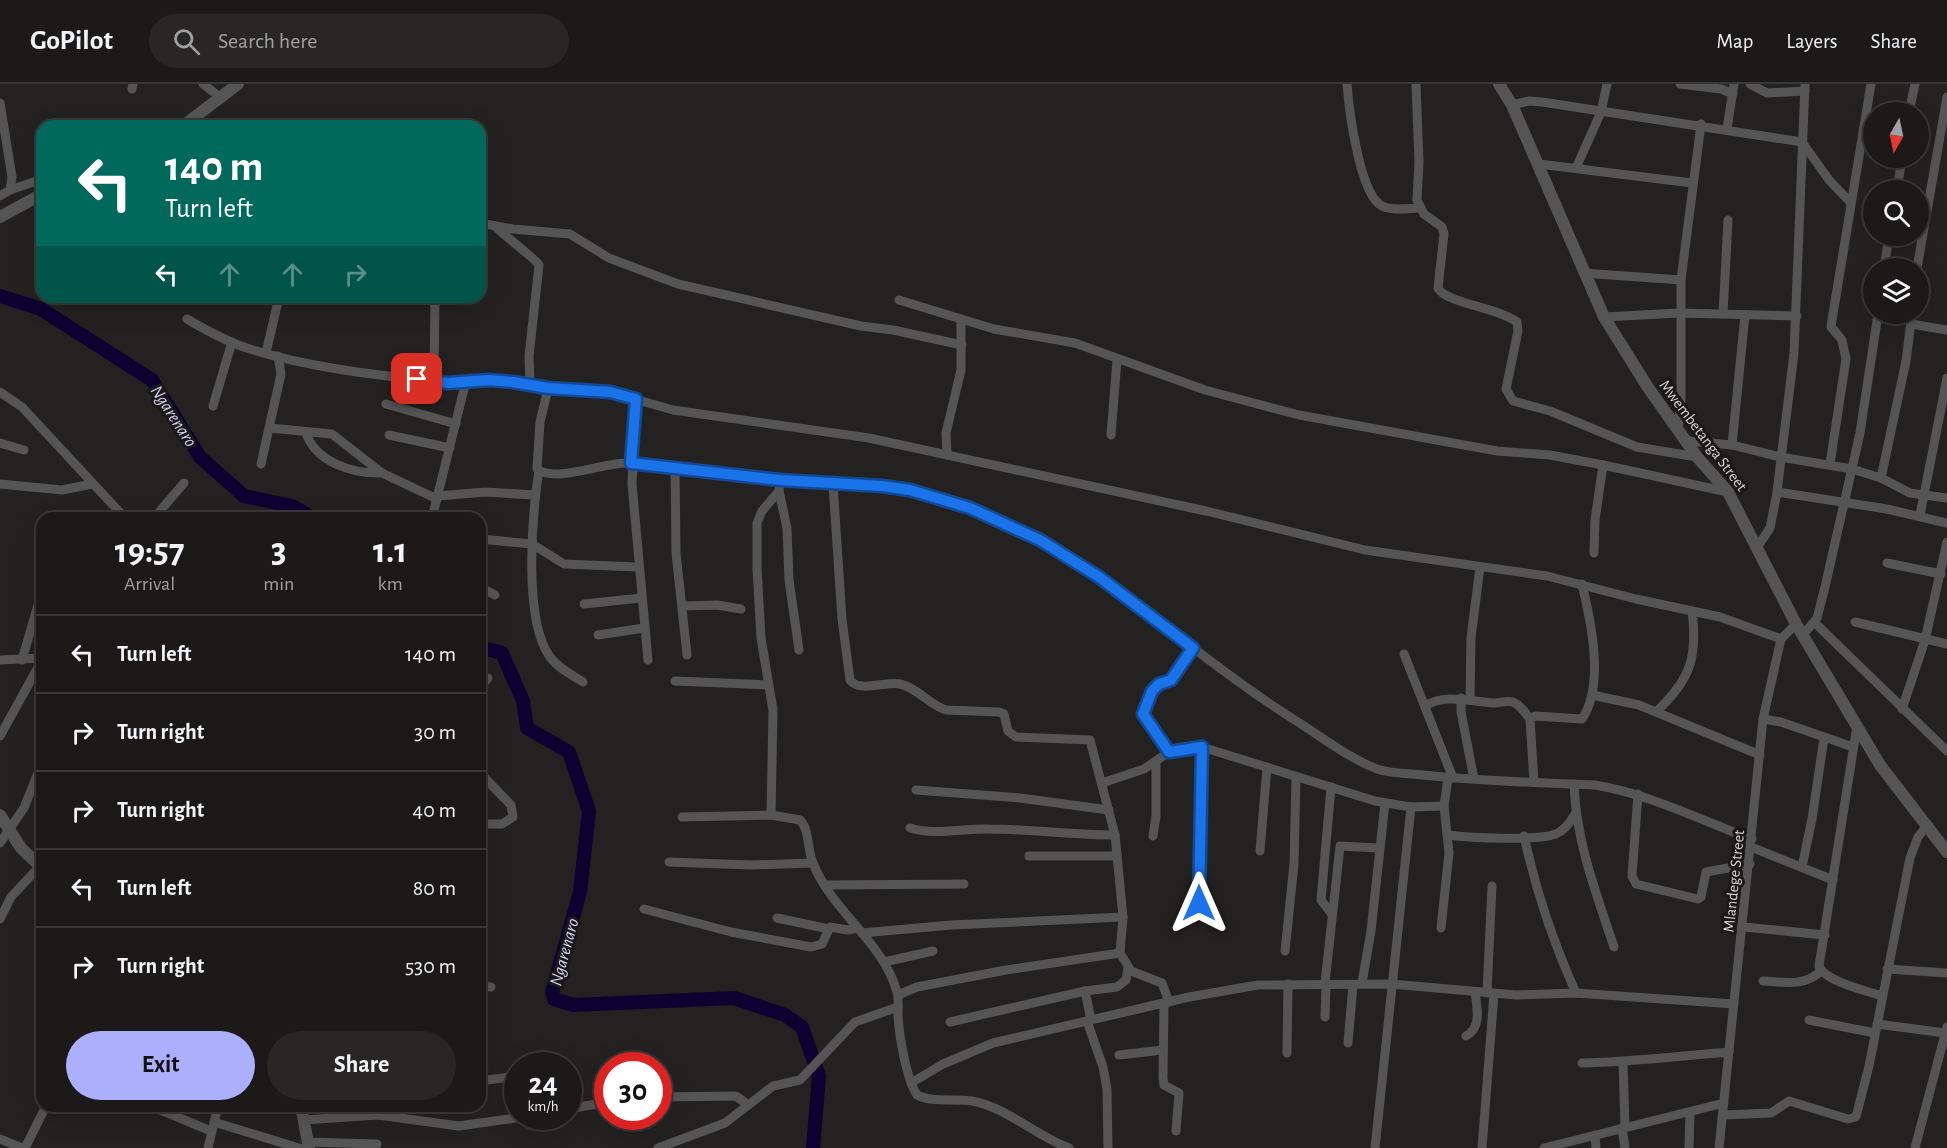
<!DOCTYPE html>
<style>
:root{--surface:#1b1a19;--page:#282726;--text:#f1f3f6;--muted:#a0a1a2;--line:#393838;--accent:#acaffb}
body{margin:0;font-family:"Alegreya Sans",sans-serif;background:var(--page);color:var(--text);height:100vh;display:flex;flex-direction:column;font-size:22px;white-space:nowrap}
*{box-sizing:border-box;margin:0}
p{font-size:20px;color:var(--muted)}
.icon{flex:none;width:33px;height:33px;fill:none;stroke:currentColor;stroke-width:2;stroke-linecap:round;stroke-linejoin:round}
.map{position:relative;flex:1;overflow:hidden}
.drawer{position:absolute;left:36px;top:428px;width:450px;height:600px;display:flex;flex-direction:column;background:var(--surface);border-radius:18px;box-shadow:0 6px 24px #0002,0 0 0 2px var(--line)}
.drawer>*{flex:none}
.guide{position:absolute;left:36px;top:36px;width:450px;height:183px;border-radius:18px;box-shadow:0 6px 24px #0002,0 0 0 2px var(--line);background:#00695c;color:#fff;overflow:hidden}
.needle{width:39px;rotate:189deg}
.buttons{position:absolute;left:1863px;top:18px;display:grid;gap:12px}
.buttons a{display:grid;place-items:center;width:66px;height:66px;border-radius:50%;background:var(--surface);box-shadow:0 6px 24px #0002,0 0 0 2px var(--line);font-size:30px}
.speed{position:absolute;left:504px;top:968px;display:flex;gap:12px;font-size:30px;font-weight:700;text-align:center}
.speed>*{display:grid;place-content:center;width:78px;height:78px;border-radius:50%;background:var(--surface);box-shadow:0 6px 24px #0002,0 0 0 2px var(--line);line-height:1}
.speed small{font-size:15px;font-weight:400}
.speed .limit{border:9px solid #d22;background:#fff;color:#111}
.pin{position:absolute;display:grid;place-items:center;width:51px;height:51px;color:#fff;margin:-26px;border-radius:12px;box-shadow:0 3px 9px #0006}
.me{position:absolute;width:66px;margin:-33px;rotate:0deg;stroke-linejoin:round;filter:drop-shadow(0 0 4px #0008)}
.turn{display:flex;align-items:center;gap:21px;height:126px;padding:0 30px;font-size:27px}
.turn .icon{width:78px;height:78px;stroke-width:2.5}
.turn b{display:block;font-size:42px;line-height:51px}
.lanes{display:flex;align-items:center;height:57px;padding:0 30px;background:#0003;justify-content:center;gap:30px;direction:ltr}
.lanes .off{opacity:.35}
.eta{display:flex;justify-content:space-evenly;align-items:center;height:102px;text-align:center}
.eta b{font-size:36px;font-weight:700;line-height:42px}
.cta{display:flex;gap:12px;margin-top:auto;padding:12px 30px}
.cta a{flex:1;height:69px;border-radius:36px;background:var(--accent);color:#111;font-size:24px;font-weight:700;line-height:69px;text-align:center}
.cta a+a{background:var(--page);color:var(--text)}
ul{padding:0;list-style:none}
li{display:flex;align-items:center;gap:18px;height:78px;padding:0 30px;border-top:2px solid var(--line)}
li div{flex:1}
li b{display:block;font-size:22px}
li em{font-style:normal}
header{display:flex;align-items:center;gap:36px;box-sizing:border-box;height:84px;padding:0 30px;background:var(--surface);border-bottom:2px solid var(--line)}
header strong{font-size:28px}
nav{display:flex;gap:33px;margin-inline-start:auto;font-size:21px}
.search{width:420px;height:54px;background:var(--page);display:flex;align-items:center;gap:15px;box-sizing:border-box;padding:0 21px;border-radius:33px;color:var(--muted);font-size:22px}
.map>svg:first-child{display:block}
</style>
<header>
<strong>GoPilot</strong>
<div class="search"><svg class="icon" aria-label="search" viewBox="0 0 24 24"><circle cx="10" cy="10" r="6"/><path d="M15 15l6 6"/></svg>Search here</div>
<nav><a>Map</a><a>Layers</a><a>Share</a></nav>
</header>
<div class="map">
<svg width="1947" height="1064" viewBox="0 0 1947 1064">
<rect width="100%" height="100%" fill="#242221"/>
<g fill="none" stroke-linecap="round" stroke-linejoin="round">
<g stroke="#0b0231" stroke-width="14">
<polyline points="0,212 41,225 152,296 200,373 244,412 292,422 313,434"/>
<polyline points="480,563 502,569 523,617 527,644 569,668 589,727 580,808 552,908 554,915 573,921 734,914 785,931 802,943 819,992 813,1064"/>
</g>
<g stroke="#565555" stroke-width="9">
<polyline points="203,0 220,13"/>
<path d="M1347,0C1349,26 1359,104 1379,120C1389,128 1408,124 1420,124"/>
<path d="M1416,0L1419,78L1417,116L1424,130L1442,143L1444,150L1438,204C1445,219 1500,224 1517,238L1518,247L1506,305L1513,317L1550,327L1637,363L1697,373"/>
<polyline points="1680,0 1721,5 1733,10"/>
<polyline points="1750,0 1767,9 1805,7"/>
<polyline points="132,5 133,0"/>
<polyline points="0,19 12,93 10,106 0,112"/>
<polyline points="1512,21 1529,17 1542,18 1802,58 1829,96 1850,118"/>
<polyline points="1909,28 1915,0"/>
<polyline points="1727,45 1734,0"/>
<polyline points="1539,80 1692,99"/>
<polyline points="1576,84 1601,28 1607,0"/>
<polyline points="10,106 42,95"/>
<polyline points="1897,106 1902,74"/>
<polyline points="480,139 513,145 570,150 609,174 678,200 861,242 893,246 962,261"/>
<path d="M495,142C503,151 536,175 539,181L529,272L530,301"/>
<polyline points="1884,184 1889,152"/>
<polyline points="1917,184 1947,13"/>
<polyline points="1583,189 1681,196"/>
<polyline points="435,213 434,288 436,296 448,299 489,296 548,305 610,308 673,326 869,354 1206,427 1365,466 1547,492 1636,515 1720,533 1781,555"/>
<polyline points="899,216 994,245 1075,259 1205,306 1299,331 1497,367 1550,371 1603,381 1728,408"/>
<polyline points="1723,230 1728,136"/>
<polyline points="1604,233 1679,229 1797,232"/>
<path d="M187,235C204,245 222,255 241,262C295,281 379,293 436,296"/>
<polyline points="1911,240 1947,246"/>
<polyline points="266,269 279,213"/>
<path d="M548,305L540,338L537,385C555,399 603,379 626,379C678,378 729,391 780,397C832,402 883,399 934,413C1075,452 1177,563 1298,638C1323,654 1349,674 1377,685C1392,690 1407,689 1423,691C1480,697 1537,699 1595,701C1650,710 1700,736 1752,755"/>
<polyline points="0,308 22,323 125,434"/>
<polyline points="636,315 632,400 648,576"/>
<polyline points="386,320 456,340"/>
<polyline points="213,322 232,258"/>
<polyline points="270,344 332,350 382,389 437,415"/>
<polyline points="1678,344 1681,316 1681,196 1701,40"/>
<path d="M306,349C316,378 352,390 382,389"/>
<polyline points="389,351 450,364"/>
<polyline points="1111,351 1117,276"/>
<polyline points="1688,357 1732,361 1780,373 1852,385 1881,394 1910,409 1947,414"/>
<polyline points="0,359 24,366"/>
<polyline points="1732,361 1745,231"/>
<polyline points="947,371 946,349 961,286 961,235"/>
<polyline points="261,380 281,290 278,272"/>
<polyline points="1830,380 1846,275 1842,256 1831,243 1832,236 1871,0"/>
<polyline points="675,382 676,469 687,571"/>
<path d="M539,386C532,431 523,536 550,573C558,584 572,591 583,598"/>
<polyline points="1881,394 1906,277 1912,230"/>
<polyline points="0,400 62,406 92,400"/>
<path d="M833,400L842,535L850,596C859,609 886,597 900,600C918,604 929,621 946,626L999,628L1004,630L1008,647L1016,653L1090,656L1115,751L1123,833L1120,869L1131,887L1162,899L1169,918"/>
<polyline points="779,407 787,444 789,496 799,566"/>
<polyline points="1777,408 1887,425 1947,439"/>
<polyline points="438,412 485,408 535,411"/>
<polyline points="1920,431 1947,294"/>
<polyline points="154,434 184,399"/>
<polyline points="432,434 466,297"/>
<polyline points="480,455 532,460 564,480 637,483"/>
<polyline points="1758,462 1770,444 1777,408 1794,269 1805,0"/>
<polyline points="1594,469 1595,436 1603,381"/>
<polyline points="1887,479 1941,490"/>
<polyline points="480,503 495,511"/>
<polyline points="584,520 641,514"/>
<polyline points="682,522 717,521 741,525"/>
<polyline points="1855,538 1947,560"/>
<polyline points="1815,539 1947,667"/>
<polyline points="598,551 644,544"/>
<polyline points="1803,551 1817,534 1825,503 1860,349 1878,230"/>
<polyline points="1404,570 1453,694"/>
<polyline points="0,576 42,574"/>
<polyline points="22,576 40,514"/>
<polyline points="675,597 768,601"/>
<polyline points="480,604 488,594"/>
<polyline points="1592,611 1639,621 1760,671"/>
<polyline points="1461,614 1461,628 1474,695"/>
<polyline points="1470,616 1471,554 1480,483"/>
<path d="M1425,622C1446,609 1471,618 1494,619C1501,619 1506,616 1513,618C1520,621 1525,628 1530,635"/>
<polyline points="1902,625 1925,556 1947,458"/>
<path d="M1656,628C1690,596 1698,574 1692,527"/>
<polyline points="1763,635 1781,638 1853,663"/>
<path d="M1857,642L1819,882C1824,897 1867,907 1882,912"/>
<polyline points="0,652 42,576"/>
<path d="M1169,668C1154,648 1131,627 1154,604C1159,599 1166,600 1171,596C1180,588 1186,574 1193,564"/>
<polyline points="480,689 511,721 513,733 502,740 480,740"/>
<path d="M1534,698L1530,635L1535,632L1582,635C1605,601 1591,538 1582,500"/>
<polyline points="1102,699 1144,685 1169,668 1202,663 1375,717 1411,723 1444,722"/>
<path d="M1574,700C1576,757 1596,809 1614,863"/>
<polyline points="1331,703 1321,816 1331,829"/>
<polyline points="916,706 1020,714 1109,726"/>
<polyline points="1638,710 1632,792 1636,800 1698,815 1701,813 1706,788 1750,780"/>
<polyline points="771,731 773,626 761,554 757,484 757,439 762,427 779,407 780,397"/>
<path d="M682,733L771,731L800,736C810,746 807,766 813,779C832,828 883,857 897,908C899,915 898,923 898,931C899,951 906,994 917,1011C931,1019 956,1014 972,1017C1008,1024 1036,1052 1069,1064"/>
<path d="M910,744C936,752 962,744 989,745C1030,745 1072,751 1115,751"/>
<path d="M1448,751C1470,754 1537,757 1556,750C1565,746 1570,739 1575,730"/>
<polyline points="1153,752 1156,732 1156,679"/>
<path d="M1524,752C1536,807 1553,858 1576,909"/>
<polyline points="0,759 24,724 42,679"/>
<polyline points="1751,763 1833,796"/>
<polyline points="1260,767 1267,683"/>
<polyline points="1029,772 1117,772"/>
<polyline points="669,778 751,781 812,779"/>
<polyline points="1802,783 1812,735 1824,654"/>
<polyline points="825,801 964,800"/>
<polyline points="1199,819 1202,663"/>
<polyline points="644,825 731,848 811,863 822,860 830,843 848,846 857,844"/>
<polyline points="777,834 829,845"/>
<polyline points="0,835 11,813 39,783"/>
<polyline points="1744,843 1825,851"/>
<polyline points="1441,844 1449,769 1444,722 1448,694"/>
<polyline points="862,849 951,841 1123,833"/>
<polyline points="1285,867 1294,780 1296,693"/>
<polyline points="884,878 933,867"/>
<polyline points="1887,885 1947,889"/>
<path d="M1763,897C1785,898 1804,903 1821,887"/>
<polyline points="1325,899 1340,762 1378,764"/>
<polyline points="1362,899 1371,847 1385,719"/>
<polyline points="480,902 491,903"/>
<polyline points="1085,907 1091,936"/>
<polyline points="1487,909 1492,802"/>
<polyline points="898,911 917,903 1006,886 1120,869"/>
<polyline points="1164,920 1163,994 1164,1001 1179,1009 1176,1047"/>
<polyline points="1325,933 1326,900"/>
<polyline points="1809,936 1875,949"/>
<polyline points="1087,937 1103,983 1107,1005 1108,1064"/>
<polyline points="950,938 1085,907 1117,903 1126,896 1128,884"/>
<polyline points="1877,940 1945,949"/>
<path d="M1466,952C1482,944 1477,923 1475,908"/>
<polyline points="1348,959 1353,901"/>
<polyline points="1287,969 1288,900"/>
<polyline points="1119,971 1163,966"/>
<polyline points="1623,978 1625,1043"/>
<path d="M1582,979C1631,978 1680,972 1729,968"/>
<polyline points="480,997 518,992"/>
<polyline points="911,999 943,980 993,959 1189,913 1258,901 1391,900 1516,911 1576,909 1734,920"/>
<polyline points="658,1013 736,1012 747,1020"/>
<polyline points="151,1022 211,1047"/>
<polyline points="568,1025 608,1018"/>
<polyline points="1723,1031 1771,1029 1789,1017 1848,1035 1856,1033 1869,982 1910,774 1918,753 1926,743"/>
<polyline points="304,1036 378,1031 459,1042 530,1032"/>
<polyline points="214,1038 299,1064"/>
<polyline points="1622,1044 1625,1064"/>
<polyline points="1595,1051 1596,1064"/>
<polyline points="0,1055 22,1064"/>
<polyline points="307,1058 377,1060"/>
<polyline points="25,1064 46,1022"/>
<polyline points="208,1064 218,1022"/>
<polyline points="658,1064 725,1039 773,1002 800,996 855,938 898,923"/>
<polyline points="1375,1064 1411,723"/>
<polyline points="1482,1064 1494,910"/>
<polyline points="1544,1064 1724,1019"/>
<polyline points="1689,1064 1690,1028"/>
<polyline points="1719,1064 1763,635 1781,555 1796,540"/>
<polyline points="1915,1064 1947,943"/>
</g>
<g stroke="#565555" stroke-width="12">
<polyline points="1499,0 1512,21 1604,233 1647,302 1697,373 1728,408 1796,540 1880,681 1947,768"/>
<polyline points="183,42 238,0"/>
<polyline points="0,133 42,110"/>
<polyline points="0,731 21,764 42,784"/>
<polyline points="301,1022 309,1064"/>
</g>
</g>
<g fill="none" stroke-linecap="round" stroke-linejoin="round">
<defs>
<polyline id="route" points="417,295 448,299 489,296 513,298 548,304 610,308 636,315 631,379 780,396 882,402 910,406 970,424 1040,456 1099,493 1193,564 1171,596 1159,600 1152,607 1143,630 1169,668 1202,663 1199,819"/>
</defs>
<use href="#route" stroke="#114b97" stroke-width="15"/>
<use href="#route" stroke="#1a73e8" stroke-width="10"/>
</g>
<g text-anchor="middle" stroke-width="6" stroke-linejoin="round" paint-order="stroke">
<g font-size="16" fill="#d7d6d5" stroke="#1b1918">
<text transform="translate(1704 351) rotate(53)" y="6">Mwembetanga Street</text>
<text transform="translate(1733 797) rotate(-84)" y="6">Mlandege Street</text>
</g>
<g font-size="18" font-style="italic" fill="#d3d5f8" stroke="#1b1918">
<text transform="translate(174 332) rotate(57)" y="6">Ngarenaro</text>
<text transform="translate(564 868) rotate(-75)" y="6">Ngarenaro</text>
</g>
</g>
</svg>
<div class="buttons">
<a><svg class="needle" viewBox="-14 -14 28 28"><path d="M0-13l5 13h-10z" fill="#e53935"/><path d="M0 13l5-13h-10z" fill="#a0a1a2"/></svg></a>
<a><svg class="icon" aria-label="search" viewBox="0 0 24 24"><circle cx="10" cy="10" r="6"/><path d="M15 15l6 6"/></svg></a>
<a><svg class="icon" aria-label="layers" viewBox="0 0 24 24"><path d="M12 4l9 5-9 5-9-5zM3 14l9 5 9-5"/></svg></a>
</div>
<div class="speed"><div>24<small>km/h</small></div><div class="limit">30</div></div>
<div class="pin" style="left:417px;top:295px;background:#d93025"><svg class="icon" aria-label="arrive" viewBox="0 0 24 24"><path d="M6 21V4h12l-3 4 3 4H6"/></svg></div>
<svg class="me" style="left:1199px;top:819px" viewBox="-20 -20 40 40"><path d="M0-17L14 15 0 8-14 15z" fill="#1a73e8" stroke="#fff" stroke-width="4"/></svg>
<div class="guide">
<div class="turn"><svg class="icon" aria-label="left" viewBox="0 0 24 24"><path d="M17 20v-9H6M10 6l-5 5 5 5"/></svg><div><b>140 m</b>Turn left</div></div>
<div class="lanes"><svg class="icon" aria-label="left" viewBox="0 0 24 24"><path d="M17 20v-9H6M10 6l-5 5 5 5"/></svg><svg class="icon off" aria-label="ahead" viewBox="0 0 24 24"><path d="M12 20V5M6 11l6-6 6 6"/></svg><svg class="icon off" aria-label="ahead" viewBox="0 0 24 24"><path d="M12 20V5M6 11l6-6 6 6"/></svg><svg class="icon off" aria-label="right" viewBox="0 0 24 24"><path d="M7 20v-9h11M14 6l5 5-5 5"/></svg></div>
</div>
<section class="drawer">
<div class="eta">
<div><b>19:57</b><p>Arrival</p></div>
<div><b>3</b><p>min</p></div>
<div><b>1.1</b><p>km</p></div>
</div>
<ul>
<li><svg class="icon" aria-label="left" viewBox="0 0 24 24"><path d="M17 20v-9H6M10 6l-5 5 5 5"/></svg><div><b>Turn left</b></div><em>140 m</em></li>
<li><svg class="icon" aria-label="right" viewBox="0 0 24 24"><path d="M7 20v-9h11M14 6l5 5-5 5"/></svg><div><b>Turn right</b></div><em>30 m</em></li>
<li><svg class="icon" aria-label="right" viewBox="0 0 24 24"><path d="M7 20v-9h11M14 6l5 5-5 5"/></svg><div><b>Turn right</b></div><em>40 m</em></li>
<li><svg class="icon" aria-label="left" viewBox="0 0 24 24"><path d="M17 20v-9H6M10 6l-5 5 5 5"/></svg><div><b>Turn left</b></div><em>80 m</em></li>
<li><svg class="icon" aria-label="right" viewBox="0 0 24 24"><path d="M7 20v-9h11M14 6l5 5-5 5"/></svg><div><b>Turn right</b></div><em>530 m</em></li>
</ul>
<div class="cta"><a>Exit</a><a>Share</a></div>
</section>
</div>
